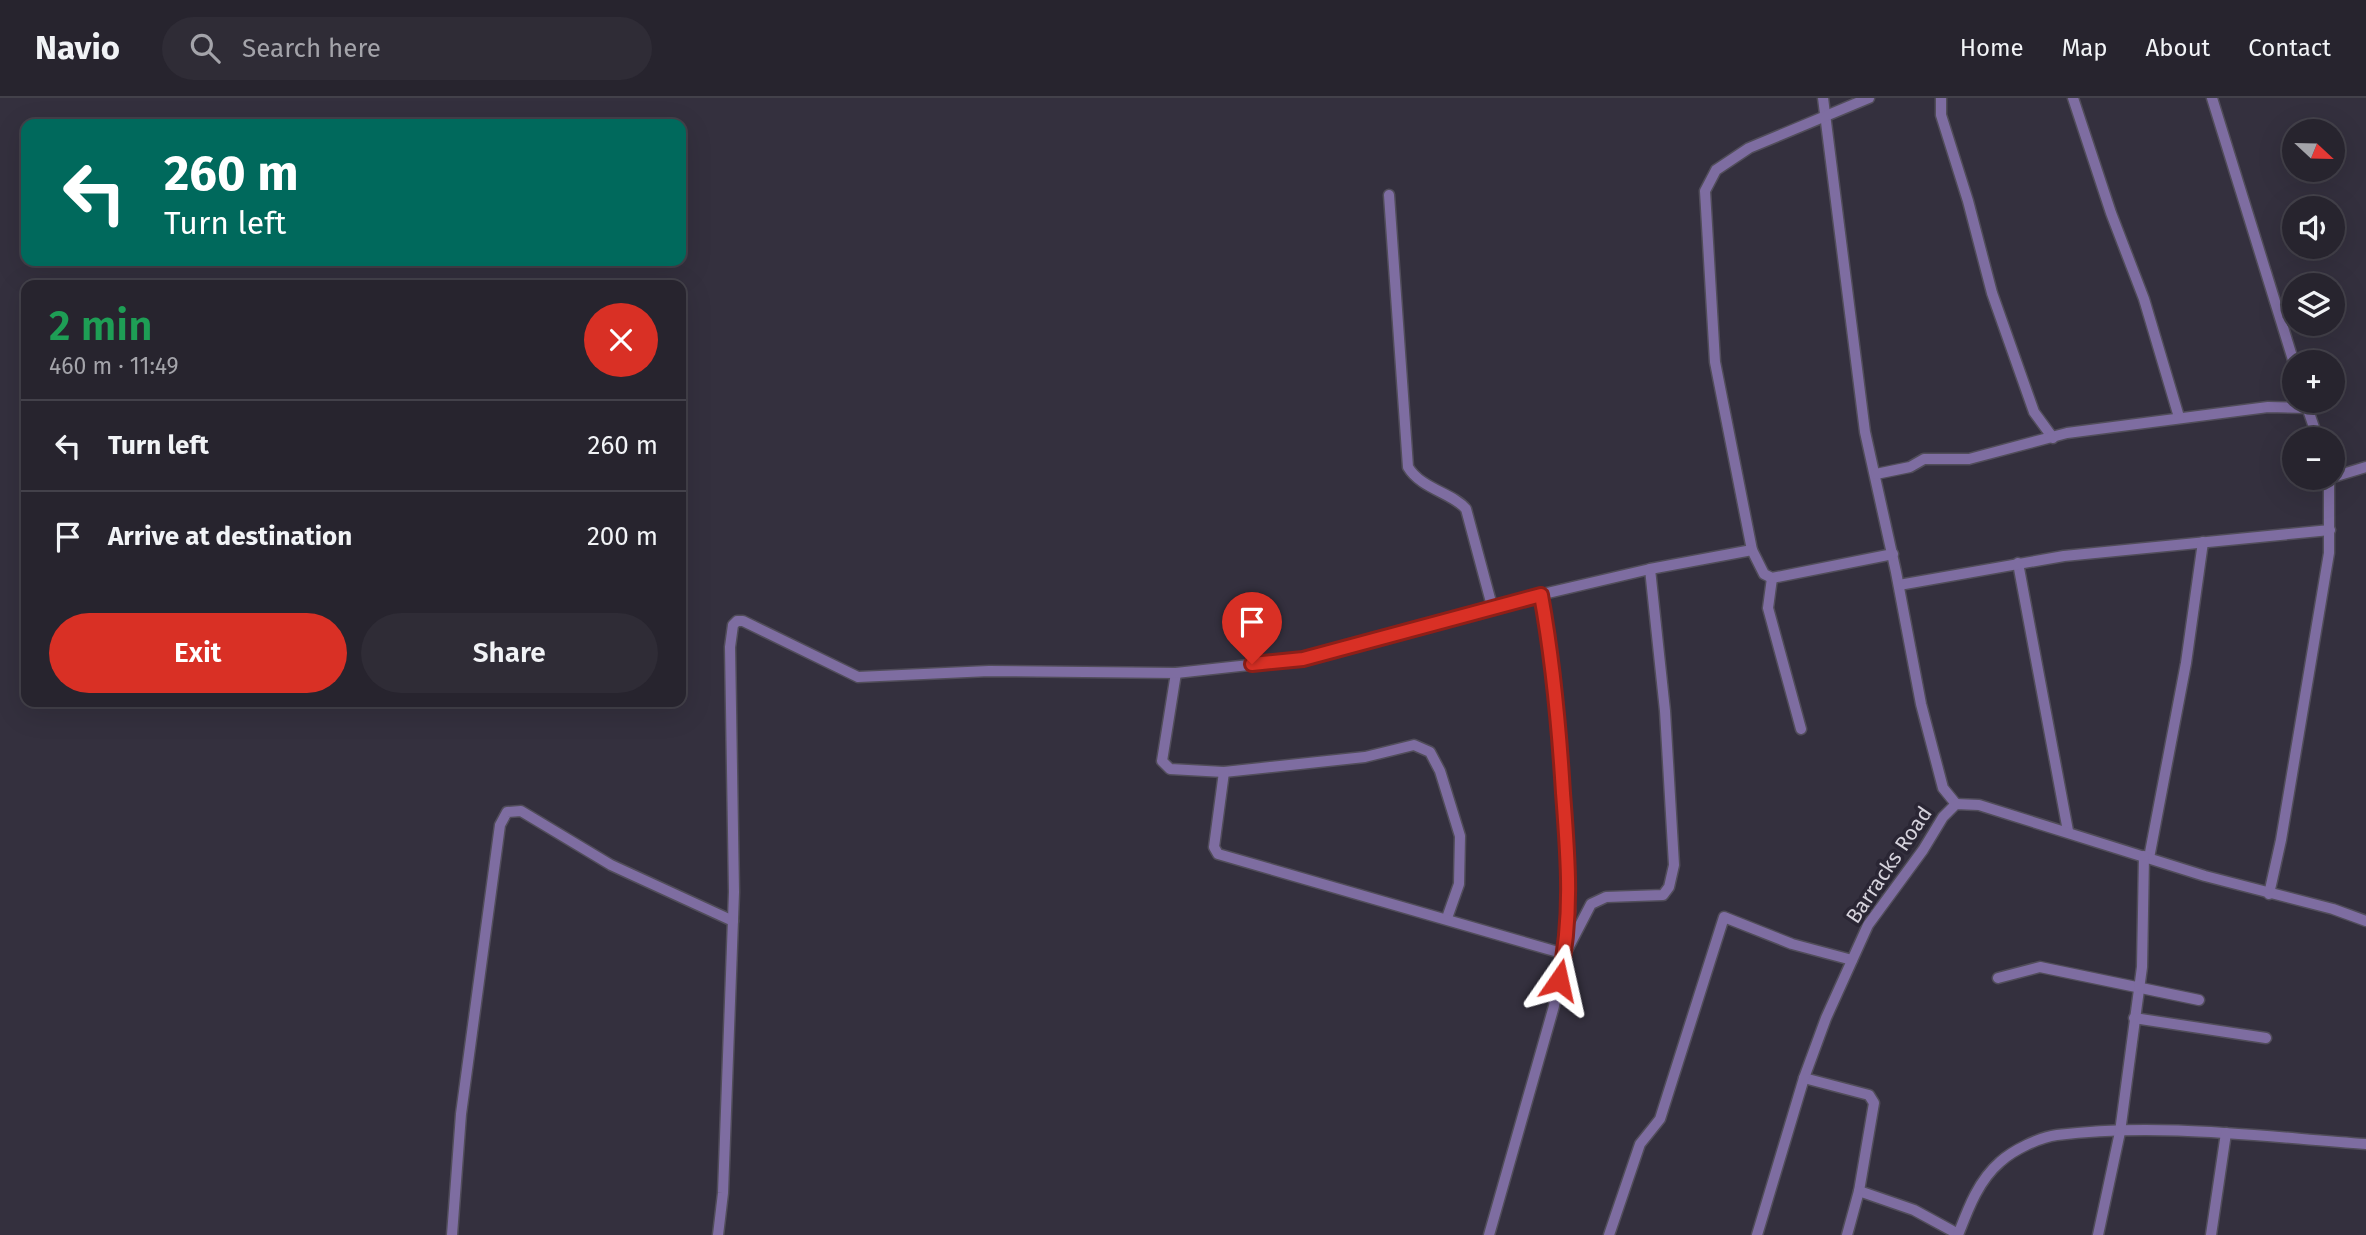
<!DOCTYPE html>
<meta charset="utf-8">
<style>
:root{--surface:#27242e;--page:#2f2c36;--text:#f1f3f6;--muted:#a4a4aa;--line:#43414a;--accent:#d93025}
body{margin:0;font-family:"Fira Sans",sans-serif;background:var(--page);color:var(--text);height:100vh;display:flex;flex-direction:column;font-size:26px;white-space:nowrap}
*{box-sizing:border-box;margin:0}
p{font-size:23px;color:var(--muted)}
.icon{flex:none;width:38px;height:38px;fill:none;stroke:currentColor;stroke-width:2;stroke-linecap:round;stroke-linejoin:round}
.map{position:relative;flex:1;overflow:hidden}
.details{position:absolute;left:21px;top:182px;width:665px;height:427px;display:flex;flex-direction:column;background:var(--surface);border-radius:14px;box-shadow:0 7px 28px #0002,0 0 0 2px var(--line)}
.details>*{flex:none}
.top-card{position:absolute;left:21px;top:21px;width:665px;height:147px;border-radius:14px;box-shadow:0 7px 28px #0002,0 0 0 2px var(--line);background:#00695c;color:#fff;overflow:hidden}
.needle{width:46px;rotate:112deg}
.tools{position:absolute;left:2282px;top:21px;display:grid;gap:14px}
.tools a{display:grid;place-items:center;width:63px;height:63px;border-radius:50%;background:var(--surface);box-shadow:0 7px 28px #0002,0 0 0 2px var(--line);font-size:35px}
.pin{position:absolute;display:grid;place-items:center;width:60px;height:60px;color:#fff;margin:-72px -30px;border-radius:50% 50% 50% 0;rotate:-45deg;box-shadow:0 0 7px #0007}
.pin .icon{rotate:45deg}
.me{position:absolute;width:77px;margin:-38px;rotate:11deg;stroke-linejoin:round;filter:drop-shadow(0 0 5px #0008)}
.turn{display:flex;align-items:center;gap:24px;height:147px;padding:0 28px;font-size:32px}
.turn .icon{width:91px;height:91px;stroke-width:2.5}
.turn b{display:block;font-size:49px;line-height:60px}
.round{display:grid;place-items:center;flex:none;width:74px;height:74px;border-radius:37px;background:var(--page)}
.head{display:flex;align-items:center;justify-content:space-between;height:119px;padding:0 28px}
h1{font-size:42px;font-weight:600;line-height:52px;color:#1e9e55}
.cta{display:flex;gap:14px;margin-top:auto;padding:14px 28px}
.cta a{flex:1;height:80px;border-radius:42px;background:var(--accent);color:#fff;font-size:28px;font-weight:600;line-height:80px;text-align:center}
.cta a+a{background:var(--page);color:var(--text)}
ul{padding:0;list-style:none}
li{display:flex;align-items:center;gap:21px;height:91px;padding:0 28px;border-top:2px solid var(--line)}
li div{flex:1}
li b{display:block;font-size:26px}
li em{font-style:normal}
header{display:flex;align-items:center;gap:42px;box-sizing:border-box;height:98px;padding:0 35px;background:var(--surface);border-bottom:2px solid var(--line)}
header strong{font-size:33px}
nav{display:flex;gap:38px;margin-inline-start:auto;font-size:24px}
.search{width:490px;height:63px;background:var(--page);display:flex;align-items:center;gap:18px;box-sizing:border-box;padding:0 24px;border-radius:38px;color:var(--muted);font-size:26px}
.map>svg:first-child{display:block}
</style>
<header>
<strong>Navio</strong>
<div class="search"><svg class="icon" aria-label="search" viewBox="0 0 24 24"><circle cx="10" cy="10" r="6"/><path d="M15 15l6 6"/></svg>Search here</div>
<nav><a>Home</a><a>Map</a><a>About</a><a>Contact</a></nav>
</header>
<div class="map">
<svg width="2366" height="1137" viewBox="0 0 2366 1137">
<rect width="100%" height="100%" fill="#34303e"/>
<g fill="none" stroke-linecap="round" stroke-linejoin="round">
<defs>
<g id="street">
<polyline points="1823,0 1865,334 1896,474 1921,606 1943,690 1956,706"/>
<polyline points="1941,0 1941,17 1968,103 1992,195 2034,314 2053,340"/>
<polyline points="2073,0 2111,115 2144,201 2179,319"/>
<polyline points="2212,0 2294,265"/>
<path d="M1389,97L1408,369C1421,391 1453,395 1466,411L1492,508"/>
<polyline points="2305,303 2318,341"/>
<polyline points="1876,376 1910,369 1924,361 1969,361 2067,335 2268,309 2307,310"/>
<polyline points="2333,379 2366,369"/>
<polyline points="1752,452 1715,264 1705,93 1716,72 1749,50 1869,0"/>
<polyline points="2018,465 2068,733"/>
<polyline points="1772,480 1768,510 1801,631"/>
<polyline points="1899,487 2064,458 2330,432"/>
<polyline points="1176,575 1162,663 1170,671 1224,674 1365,659 1414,647 1430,654 1440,673 1460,738 1459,786 1447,820"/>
<polyline points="1224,674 1214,749 1218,756 1565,856 1591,806 1606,799 1663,797 1669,789 1674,767 1665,613 1650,471"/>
<polyline points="2149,760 2186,565 2203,444"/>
<polyline points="2269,796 2281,742 2329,455 2329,380"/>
<polyline points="1998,880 2040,869 2199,902"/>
<polyline points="2134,920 2266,940"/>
<polyline points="1804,980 1869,997 1874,1005 1859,1093 1847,1137"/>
<polyline points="1859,1093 1914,1112 1958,1136"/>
<polyline points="452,1137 461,1016 500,727 507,714 521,713 611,767 733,823"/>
<polyline points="718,1137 723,1095 734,794 730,549 733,527 737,523 743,523 858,579 989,573 1176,575 1303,561 1492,508 1650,471 1752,452 1764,476 1772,480 1893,456"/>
<polyline points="1489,1137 1554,908 1570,813 1558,617 1541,497"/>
<polyline points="1609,1137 1640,1046 1660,1021 1724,819 1792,846 1852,862"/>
<polyline points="1757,1137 1804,980 1826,920 1868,827 1923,752 1943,719 1956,706 1979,707 2205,778 2333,811 2366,823"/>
<path d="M1958,1137C1968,1111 1978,1083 2000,1064C2013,1052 2040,1039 2057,1037C2160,1024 2264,1039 2366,1046"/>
<polyline points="2098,1137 2120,1034 2142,869 2144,758"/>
<polyline points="2211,1137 2226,1035"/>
</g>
</defs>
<use href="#street" stroke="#514d5a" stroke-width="13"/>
<use href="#street" stroke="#7e6da1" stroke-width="10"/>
</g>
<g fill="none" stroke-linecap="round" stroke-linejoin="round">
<defs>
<path id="route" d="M1252,566L1303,561L1541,497C1553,563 1559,628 1563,695C1568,759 1573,819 1559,882"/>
</defs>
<use href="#route" stroke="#8d1f18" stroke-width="18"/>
<use href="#route" stroke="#d93025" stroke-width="12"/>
</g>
<g text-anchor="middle" stroke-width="7" stroke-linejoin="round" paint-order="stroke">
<g font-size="21" fill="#d6d3dc" stroke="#2a2634">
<text transform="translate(1889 767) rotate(-56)" y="7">Barracks Road</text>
</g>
</g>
</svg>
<div class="tools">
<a><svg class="needle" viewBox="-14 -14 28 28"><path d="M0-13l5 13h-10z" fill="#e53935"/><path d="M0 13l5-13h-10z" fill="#a4a4aa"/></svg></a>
<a><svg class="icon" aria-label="sound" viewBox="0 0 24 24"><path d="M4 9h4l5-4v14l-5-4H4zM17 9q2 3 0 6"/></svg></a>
<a><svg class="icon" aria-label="layers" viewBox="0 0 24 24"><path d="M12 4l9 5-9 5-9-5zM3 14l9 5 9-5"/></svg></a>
<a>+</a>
<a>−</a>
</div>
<div class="pin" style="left:1252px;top:566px;background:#d93025"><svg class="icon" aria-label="arrive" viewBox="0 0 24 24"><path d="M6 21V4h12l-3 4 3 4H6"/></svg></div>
<svg class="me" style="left:1559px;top:882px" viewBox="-20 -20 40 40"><path d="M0-17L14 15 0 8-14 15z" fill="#d93025" stroke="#fff" stroke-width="4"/></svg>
<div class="top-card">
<div class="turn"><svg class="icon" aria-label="left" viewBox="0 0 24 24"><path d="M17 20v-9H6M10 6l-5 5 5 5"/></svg><div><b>260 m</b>Turn left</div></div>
</div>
<section class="details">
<div class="head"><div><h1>2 min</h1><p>460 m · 11:49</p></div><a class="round" style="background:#d93025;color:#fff"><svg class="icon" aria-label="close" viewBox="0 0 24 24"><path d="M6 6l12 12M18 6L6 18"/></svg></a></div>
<ul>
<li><svg class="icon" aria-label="left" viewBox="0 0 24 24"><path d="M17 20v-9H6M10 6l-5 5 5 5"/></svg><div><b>Turn left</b></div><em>260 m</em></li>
<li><svg class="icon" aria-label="arrive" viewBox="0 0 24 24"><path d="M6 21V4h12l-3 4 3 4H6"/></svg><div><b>Arrive at destination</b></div><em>200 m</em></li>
</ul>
<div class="cta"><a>Exit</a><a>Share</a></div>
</section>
</div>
